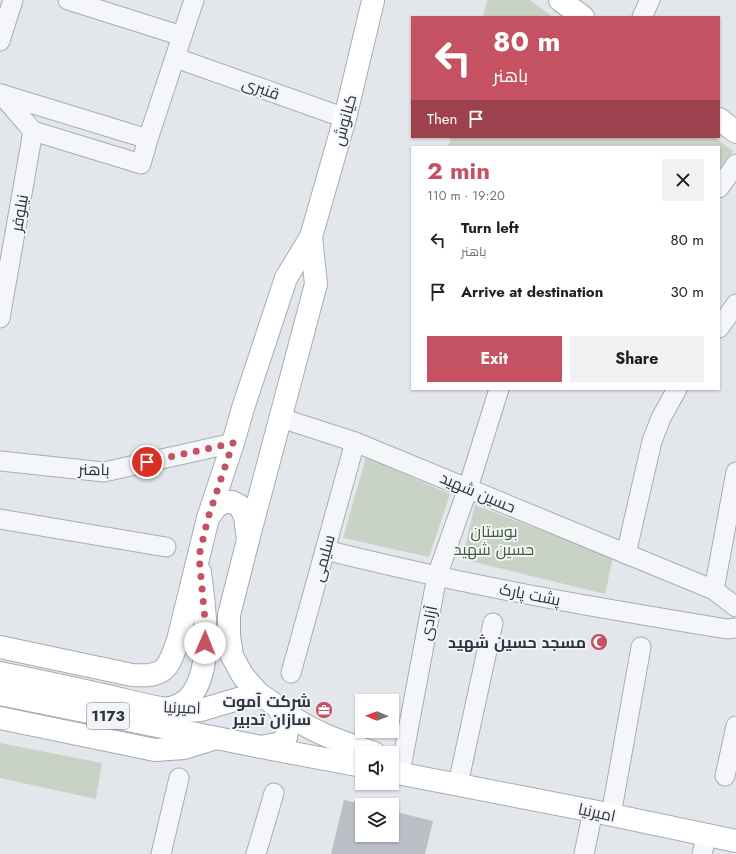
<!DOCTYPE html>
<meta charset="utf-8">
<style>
:root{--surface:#fff;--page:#f2f2f2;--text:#202124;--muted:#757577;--accent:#c55262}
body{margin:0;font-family:Jost,Cairo,sans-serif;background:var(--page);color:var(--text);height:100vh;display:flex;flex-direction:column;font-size:15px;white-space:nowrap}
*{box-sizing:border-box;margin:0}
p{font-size:13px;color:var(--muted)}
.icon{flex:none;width:22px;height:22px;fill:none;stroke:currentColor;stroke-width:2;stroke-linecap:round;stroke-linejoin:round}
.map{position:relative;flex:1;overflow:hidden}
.sheet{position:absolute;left:411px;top:146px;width:309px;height:244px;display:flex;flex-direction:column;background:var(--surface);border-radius:0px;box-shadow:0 1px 3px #0004}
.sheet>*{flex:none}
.hud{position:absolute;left:411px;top:16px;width:309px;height:122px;border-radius:0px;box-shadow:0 1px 3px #0004;background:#c55262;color:#fff;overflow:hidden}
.needle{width:26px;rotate:271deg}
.tools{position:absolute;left:355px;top:694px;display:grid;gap:8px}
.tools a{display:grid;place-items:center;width:44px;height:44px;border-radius:0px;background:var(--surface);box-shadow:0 1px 3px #0004;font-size:20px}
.pin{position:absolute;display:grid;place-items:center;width:34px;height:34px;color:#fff;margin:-17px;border:2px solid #fff;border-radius:50%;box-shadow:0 1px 4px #0007}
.me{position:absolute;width:44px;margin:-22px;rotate:1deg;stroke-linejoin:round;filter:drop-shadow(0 0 3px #0008)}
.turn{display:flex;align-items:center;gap:14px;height:84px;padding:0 16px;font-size:18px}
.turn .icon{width:52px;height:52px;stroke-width:2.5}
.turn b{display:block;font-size:28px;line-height:34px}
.then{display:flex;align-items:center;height:38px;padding:0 16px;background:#0003;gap:8px;font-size:15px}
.round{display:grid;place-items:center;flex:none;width:42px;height:42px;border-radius:0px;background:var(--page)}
.summary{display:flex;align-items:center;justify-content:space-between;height:68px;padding:0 16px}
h1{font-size:24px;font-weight:700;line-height:30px;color:var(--accent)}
.primary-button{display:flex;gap:8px;margin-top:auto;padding:8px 16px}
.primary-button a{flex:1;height:46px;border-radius:0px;background:var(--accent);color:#fff;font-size:16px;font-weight:700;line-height:46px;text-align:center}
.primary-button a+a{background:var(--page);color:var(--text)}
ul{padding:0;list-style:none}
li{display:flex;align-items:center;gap:12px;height:52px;padding:0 16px}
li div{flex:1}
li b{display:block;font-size:15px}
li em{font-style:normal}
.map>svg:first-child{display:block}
</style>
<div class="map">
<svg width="736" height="854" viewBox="0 0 736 854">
<rect width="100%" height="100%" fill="#e3e6ea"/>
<g fill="#c8d3c5">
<polygon points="487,0 530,0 553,17 483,17"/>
<polygon points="451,137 714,137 733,151 719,172 719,147 448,147"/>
<polygon points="366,457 450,494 429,557 343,538"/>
<polygon points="475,505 613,558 605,594 462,559"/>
<polygon points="0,743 102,763 96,799 0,778"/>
</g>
<polygon fill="#babfc6" points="344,800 362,804 362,835 392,835 392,811 433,821 425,854 331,854"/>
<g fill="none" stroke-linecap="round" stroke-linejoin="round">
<defs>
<g id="street">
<polyline points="68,0 182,36"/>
<polyline points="642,17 650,0"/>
<polyline points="0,41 13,0"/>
<polyline points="176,58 345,118"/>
<polyline points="1,94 148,139 141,164 33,131"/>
<polyline points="1,94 33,131"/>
<polyline points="148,139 194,0"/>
<polyline points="719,188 736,164"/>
<polyline points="0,318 33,131"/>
<polyline points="719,328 736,304"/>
<polyline points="281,418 355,442 714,590 736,607"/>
<polyline points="0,461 104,472 233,443"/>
<polyline points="0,519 166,547"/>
<path d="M325,550C362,559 400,568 437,576C533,597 630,613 727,629L736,628"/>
<polyline points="626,554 652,441 661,418 677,389"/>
<polyline points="714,590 736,472"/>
<polyline points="291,673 355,442"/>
<polyline points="402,762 437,576 468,488 499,389"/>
<polyline points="725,776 736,726"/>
<polyline points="458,784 493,623"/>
<polyline points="611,815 641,647"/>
<polyline points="161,854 179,778"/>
<polyline points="256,854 274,793"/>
<polyline points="584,854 593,811"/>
<polyline points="702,854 707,834"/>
</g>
<g id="secondary">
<polyline points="560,0 583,17"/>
<polyline points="719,119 736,132"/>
<polyline points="208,518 233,443 243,408 286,278 311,237 345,118 373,1"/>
<polyline points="248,540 316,284 311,237"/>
<path d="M278,707C306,730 341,742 374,753"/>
<polyline points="261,747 362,766"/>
<polyline points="392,772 593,811 736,841"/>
</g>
<g id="primary">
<path d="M0,647L132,675C165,677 168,670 178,640L208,518L216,507L224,502H232L240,506L245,517L248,540L229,615V635L232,656L243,676L258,693L278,707L285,721L287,730L286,737L282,743L261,747L0,694"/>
<path d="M0,673C36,680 72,688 108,696C138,703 169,713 201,710L258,693"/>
<path d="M167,709C175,707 183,704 189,698C215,669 204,607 200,572"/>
<polyline points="0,718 155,750 184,748 216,738"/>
</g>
</defs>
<use href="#street" stroke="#a8adb4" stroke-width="21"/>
<use href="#secondary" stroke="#a8adb4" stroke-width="24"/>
<use href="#primary" stroke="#a3aab5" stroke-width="24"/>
<use href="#street" stroke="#f5f6f9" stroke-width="19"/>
<use href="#secondary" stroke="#fff" stroke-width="22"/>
<use href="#primary" stroke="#fff" stroke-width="22"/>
</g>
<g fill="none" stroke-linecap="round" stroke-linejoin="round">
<polyline stroke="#c55262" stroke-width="7" stroke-dasharray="0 12.6" points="147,462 233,443 208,518 199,556 206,631 205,643"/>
</g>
<defs>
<symbol id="mosque-disc" viewBox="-11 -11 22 22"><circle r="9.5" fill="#c55262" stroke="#f3f4f7"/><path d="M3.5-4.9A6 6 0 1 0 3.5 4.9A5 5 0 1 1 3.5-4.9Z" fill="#fff"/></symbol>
<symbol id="office-disc" viewBox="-11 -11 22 22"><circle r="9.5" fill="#c55262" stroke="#f3f4f7"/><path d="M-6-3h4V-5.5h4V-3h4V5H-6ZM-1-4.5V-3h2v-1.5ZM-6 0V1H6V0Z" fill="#fff"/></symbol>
</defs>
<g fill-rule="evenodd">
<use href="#mosque-disc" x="589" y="632" width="20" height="20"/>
<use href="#office-disc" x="314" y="700" width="20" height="20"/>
</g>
<g text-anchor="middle" stroke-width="4" stroke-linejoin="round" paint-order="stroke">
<rect fill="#f3f4f7" stroke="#686d78" stroke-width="1" x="87" y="703" width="42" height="26" rx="3"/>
<g font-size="15" font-weight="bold" fill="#2c3341">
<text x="108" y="721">1173</text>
</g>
<g font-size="16" fill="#2c3341" stroke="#f3f4f7">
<text transform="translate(261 88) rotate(19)" y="6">قنبری</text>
<text transform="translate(344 120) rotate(-75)" y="6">کیانوش</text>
<text transform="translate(19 213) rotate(-80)" y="6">نیلوفر</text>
<text transform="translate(94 469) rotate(1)" y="6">باهنر</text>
<text transform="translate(478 492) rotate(23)" y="6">حسین شهید</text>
<text transform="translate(323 558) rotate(-75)" y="6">سلیمی</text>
<text transform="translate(530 594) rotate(11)" y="6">پشت پارک</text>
<text transform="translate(428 623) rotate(-79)" y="6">آزادی</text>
<text transform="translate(182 707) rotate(2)" y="6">امیرنیا</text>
<text transform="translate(597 812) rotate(12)" y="6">امیرنیا</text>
</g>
<g font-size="16" fill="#405c3a" stroke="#f3f4f7">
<text x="494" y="537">بوستان<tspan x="494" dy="18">حسین شهید</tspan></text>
</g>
<g font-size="16" font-weight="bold" fill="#2c3341" stroke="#f3f4f7" text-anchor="end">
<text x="586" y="648">مسجد حسین شهید</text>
<text x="311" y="707">شرکت آموت<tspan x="311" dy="18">سازان تدبیر</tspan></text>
</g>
</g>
</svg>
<div class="tools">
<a><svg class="needle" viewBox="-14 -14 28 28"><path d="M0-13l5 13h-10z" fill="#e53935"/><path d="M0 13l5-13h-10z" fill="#757577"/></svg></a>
<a><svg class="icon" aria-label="sound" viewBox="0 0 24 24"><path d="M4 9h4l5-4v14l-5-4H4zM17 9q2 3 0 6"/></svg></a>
<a><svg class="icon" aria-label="layers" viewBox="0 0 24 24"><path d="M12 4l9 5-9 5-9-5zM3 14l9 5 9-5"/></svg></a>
</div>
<div class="pin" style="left:147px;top:462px;background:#d93025"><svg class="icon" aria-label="arrive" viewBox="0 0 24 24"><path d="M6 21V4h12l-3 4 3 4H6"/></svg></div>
<svg class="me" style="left:205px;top:643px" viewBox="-20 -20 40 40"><circle r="19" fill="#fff"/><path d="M0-13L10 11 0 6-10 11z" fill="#c55262"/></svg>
<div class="hud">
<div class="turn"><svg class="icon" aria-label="left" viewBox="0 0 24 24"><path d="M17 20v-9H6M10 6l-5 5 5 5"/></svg><div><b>80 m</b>باهنر</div></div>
<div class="then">Then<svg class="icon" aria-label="arrive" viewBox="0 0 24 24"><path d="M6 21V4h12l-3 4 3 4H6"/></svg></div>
</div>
<section class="sheet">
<div class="summary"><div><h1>2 min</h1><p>110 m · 19:20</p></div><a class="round"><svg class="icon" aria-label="close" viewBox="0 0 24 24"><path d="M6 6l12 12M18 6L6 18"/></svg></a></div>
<ul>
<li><svg class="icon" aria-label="left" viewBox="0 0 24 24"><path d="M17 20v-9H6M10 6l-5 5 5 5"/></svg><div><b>Turn left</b><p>باهنر</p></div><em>80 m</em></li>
<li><svg class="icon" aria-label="arrive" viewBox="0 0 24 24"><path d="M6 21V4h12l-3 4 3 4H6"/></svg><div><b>Arrive at destination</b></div><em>30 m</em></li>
</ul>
<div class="primary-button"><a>Exit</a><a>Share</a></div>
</section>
</div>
